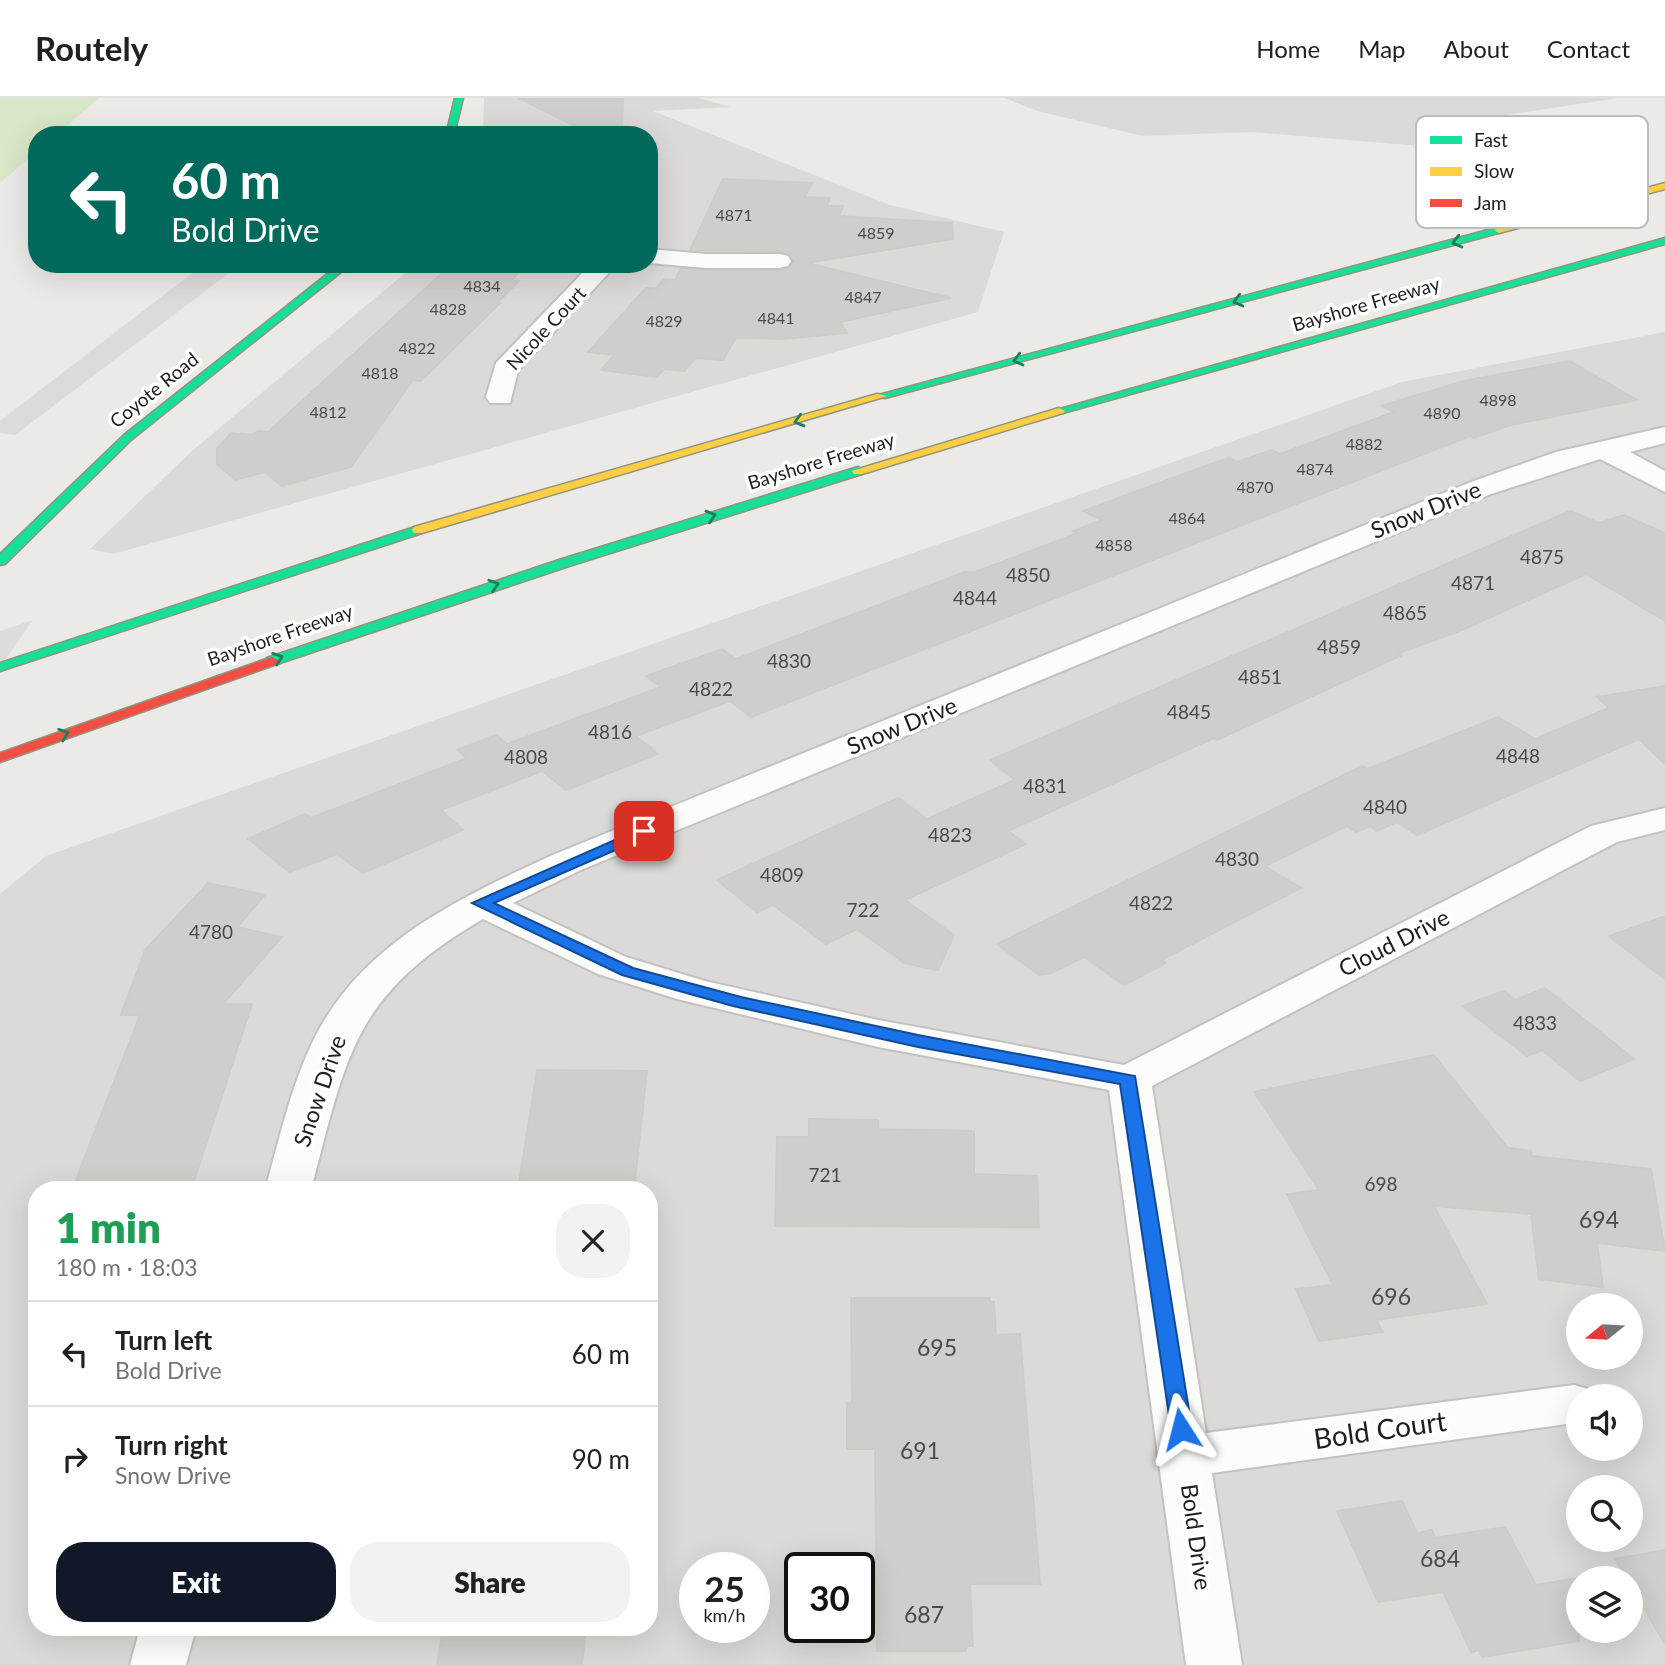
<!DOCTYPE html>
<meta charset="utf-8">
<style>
:root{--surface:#fff;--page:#f2f2f2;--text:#202124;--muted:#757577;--line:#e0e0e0;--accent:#111827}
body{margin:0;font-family:Lato,sans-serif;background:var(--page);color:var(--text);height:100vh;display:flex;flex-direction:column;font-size:26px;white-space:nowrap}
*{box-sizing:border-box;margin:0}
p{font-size:23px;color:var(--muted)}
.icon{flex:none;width:38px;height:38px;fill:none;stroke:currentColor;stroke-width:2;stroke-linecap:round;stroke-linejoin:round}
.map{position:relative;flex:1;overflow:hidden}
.side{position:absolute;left:28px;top:1083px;width:630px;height:455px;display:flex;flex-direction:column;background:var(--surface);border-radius:28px;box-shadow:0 7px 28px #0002}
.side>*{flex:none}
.hud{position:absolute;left:28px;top:28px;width:630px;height:147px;border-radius:28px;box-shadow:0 7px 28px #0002;background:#00695c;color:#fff;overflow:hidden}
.needle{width:46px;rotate:252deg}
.fabs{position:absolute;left:1566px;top:1195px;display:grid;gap:14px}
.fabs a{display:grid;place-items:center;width:77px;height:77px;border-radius:50%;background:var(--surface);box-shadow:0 7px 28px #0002;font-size:35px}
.speed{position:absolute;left:679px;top:1454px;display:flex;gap:14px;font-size:35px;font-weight:700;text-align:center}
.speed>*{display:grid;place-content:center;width:91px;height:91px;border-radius:50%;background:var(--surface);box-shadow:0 7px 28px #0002;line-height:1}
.speed small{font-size:18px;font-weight:400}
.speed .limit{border:4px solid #111;border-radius:10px;background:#fff;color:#111}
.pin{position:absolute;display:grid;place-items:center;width:60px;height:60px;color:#fff;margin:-30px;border-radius:14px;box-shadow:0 4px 10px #0006}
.me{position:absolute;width:77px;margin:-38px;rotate:351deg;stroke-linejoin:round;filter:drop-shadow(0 0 5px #0008)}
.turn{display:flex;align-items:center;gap:24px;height:147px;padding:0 28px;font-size:32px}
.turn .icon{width:91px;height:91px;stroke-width:2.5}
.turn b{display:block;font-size:49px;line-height:60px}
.round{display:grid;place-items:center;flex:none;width:74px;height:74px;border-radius:28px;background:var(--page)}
.headline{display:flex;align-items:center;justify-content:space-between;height:119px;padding:0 28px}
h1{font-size:42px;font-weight:800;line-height:52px;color:#1e9e55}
.primary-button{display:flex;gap:14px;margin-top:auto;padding:14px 28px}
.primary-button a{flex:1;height:80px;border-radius:28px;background:var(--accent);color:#fff;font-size:28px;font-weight:800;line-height:80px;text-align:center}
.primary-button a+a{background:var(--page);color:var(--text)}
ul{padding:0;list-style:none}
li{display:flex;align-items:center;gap:21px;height:105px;padding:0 28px;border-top:2px solid var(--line)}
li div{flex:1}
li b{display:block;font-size:26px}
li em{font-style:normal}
header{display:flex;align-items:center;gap:42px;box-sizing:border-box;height:98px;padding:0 35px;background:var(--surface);border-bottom:2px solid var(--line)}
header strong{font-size:33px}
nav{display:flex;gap:38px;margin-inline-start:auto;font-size:24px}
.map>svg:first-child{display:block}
</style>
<header>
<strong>Routely</strong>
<nav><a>Home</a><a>Map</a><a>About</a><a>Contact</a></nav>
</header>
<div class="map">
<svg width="1665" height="1567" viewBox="0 0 1665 1567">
<rect width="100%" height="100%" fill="#eceae6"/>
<g fill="#dbdad8" fill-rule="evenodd">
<polygon points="484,0 699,0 731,9 653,13 890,107 1004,134 978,214 113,456 90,451 192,353 416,166 649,166 649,37 483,37"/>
<polygon points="1005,0 1619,0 1453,25 1420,48 1252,34 1143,38 1037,13"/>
<path d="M1665,234V1567H0V796L46,758L1402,284ZM37,1092H649V1530H37ZM1578,1208H1631V1260H1578ZM1578,1298H1631V1351H1578ZM1578,1390H1631V1442H1578ZM695,1470H754V1530H695ZM800,1470H859V1530H800ZM1578,1480H1631V1533H1578Z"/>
</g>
<polygon fill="#d8e7c7" points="0,0 99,0 56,37 37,37 37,53 0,85"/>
<polygon fill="#dcdbda" points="204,166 241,166 15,337 0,335 0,323"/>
<polygon fill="#dcdcda" points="33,522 0,569 0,533"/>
<g fill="#d0cecb" stroke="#cfccc8" stroke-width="2">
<polygon points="519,0 623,0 622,37 593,37"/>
<polygon points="723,81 812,85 805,99 830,100 827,108 843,108 839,118 952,125 953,141 807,165 951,200 840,224 847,235 783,241 736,240 723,262 695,260 685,273 664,271 657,279 601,272 614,257 588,254 646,190 656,190 664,181 675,182 681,170 779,173 790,169 793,164 790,157 780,153 690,152"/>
<polygon points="452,166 525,166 512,182 519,183 497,205 500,205 421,283 413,282 351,369 282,388 265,374 235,382 217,366 217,351 231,335 253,337 258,333 268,334"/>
<polygon points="1570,263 1637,302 1511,327 1474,340 1470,338 751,619 730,603 636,638 658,656 566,692 542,673 441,712 463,732 363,775 337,756 290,774 248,741 305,716 311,720 467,660 457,652 496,637 507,646 661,589 646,578 722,551 736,561 965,474 975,474 1078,435 1073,433 1102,422 1083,413 1208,367 1229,360 1237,364 1271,352 1280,356 1394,314 1381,308 1464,283"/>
<polygon points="1570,413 1599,425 1624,417 1665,435 1665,523 1586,476 1462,532 1399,555 1402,557 1217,642 1214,640 1008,733 1026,746 905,802 954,837 938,872 904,865 857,831 826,846 773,807 757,814 717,782 898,700 927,721 1015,682 990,662"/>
<polygon points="1665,588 1665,666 1639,641 1417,737 1397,724 1377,733 1370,728 1356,734 1347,728 1265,768 1301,790 1161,862 1166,865 1124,887 1084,859 1049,876 1039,877 997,846 1362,668 1367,671 1498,619 1535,641 1609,610 1597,599"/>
<polygon points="208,785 265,797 237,829 282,839 223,906 252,906 191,1092 72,1092 140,917 121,917 145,852"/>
<polygon points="1665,818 1665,881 1609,838"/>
<polygon points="1545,890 1634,961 1580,983 1542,952 1527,958 1462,908 1504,893 1515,902"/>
<polygon points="1434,957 1508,1050 1531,1053 1532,1058 1651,1071 1665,1153 1597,1145 1603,1189 1539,1181 1531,1116 1434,1108 1487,1206 1376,1222 1383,1234 1319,1243 1296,1191 1333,1187 1287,1096 1319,1092 1254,994"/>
<polygon points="537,972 647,973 634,1092 518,1092"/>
<polygon points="809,1021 878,1022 878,1031 974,1033 974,1076 1037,1078 1039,1129 775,1128 777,1039 809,1039"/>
<polygon points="851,1200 990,1200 990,1204 994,1204 996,1237 1020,1236 1040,1486 970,1486 973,1548 967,1548 966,1553 877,1553 875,1351 847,1351 847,1305 852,1305"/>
<polygon points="1402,1403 1417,1435 1432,1432 1435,1440 1505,1429 1536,1487 1578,1480 1579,1543 1482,1559 1479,1552 1471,1554 1443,1494 1378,1504 1337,1413"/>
<polygon points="1665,1452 1665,1546 1631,1488 1631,1480 1626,1480 1615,1461"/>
<polygon points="443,1530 586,1530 582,1567 437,1567"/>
</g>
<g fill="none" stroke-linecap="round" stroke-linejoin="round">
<defs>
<g id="street">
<polygon points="649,151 706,156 779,156 788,158 791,163 788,168 779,170 706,170 649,165"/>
<polygon points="591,166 617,166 518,273 510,305 490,305 486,299 496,265"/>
<path d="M1665,329V345L1630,354L1665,373V394L1600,361L1491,396L581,772L513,805L626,859L705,883L878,922L1124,967L1591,728L1665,710V732L1617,744L1152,988L1206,1335L1574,1287L1592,1292L1595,1298H1578V1324L1574,1325L1212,1375L1242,1567H1186L1109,992L878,949L677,901L598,876L483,821C353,897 347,956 311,1092H265C279,1043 290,991 312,945C360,845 459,800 555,756L1471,384L1556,354Z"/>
<polygon points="140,1530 196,1530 186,1567 130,1567"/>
</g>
<g id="fast">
<polygon points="455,0 463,0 454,37 446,37"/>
<polygon points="1499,129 1502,130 1502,134 885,300 875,298"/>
<polygon points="1665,140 1665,146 1063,315 1053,313"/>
<polygon points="340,166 351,166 132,341 5,466 0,467 0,456 124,337"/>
<polygon points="858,369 864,373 862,376 569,468 277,566 267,566 265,563 267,560 559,462"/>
<polygon points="418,428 422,429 422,435 0,573 0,565"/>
</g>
<g id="slow">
<polygon points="1665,85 1665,91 1499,135 1494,132"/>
<polygon points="877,296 887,298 422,435 414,435 412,432 414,429"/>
<polygon points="1059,310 1065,313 1063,315 862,376 854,376 852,373"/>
</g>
<polygon id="jam" points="272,559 279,563 277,566 0,664 0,655"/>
</defs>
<use href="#street" stroke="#c3c2c1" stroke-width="4"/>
<use href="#fast" stroke="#929480" stroke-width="3"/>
<use href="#slow" stroke="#929480" stroke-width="3"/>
<use href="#jam" stroke="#929480" stroke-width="3"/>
<use href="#street" fill="#fcfcfb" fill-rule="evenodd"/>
<use href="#fast" fill="#16e098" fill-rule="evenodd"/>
<use href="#slow" fill="#ffcf43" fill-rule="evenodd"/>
<use href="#jam" fill="#f24e42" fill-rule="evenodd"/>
</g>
<defs><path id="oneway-chevron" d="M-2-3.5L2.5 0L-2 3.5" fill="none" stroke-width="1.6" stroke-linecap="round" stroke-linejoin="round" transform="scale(1.75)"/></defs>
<g stroke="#1a7f5b">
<use href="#oneway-chevron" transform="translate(1457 144) rotate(165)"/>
<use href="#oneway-chevron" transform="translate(1238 203) rotate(165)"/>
<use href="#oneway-chevron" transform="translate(1018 262) rotate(165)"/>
<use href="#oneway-chevron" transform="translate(799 323) rotate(164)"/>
<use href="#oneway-chevron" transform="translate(711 418) rotate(-17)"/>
<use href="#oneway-chevron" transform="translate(494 487) rotate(-18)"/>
<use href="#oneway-chevron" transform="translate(278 560) rotate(-19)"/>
<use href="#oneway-chevron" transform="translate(64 636) rotate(-20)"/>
</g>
<polygon fill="#1a73e8" stroke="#114b97" stroke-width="2" points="644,729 652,733 650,737 494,805 633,870 741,899 918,937 1135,978 1192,1331 1189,1337 1174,1337 1171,1331 1120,986 918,949 733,908 622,877 472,805"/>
<g text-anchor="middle" stroke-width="7" stroke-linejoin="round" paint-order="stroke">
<g font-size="16" fill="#4a4a49">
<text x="734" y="123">4871</text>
<text x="876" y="141">4859</text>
<text x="482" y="194">4834</text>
<text x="863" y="205">4847</text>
<text x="448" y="217">4828</text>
<text x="776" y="226">4841</text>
<text x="664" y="229">4829</text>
<text x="417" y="256">4822</text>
<text x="380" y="281">4818</text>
<text x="1498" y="308">4898</text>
<text x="328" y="320">4812</text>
<text x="1442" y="321">4890</text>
<text x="1364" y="352">4882</text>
<text x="1315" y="377">4874</text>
<text x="1255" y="395">4870</text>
<text x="1187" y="426">4864</text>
<text x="1114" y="453">4858</text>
</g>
<g font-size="19" fill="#1e1e1e" stroke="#fff">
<text transform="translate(1366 206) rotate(-16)" y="7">Bayshore Freeway</text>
<text transform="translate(546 230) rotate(-47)" y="7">Nicole Court</text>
<text transform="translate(154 292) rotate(-39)" y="7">Coyote Road</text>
<text transform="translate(821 363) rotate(-17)" y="7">Bayshore Freeway</text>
<text transform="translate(280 537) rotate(-19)" y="7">Bayshore Freeway</text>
</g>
<g font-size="19" fill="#4a4a49">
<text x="1542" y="466">4875</text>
<text x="1028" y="484">4850</text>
<text x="1473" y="492">4871</text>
<text x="975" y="507">4844</text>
<text x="1405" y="522">4865</text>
<text x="1339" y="556">4859</text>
<text x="789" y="570">4830</text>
<text x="1260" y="586">4851</text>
<text x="711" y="598">4822</text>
<text x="1189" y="621">4845</text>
<text x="610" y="641">4816</text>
<text x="1518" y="665">4848</text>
<text x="526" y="666">4808</text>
<text x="1045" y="695">4831</text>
<text x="1385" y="716">4840</text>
<text x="950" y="744">4823</text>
<text x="1237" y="768">4830</text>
<text x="782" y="784">4809</text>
<text x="1151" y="812">4822</text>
<text x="863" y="819">722</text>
<text x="211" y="841">4780</text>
<text x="1535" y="932">4833</text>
<text x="825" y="1084">721</text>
<text x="1381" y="1093">698</text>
</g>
<g font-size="23" fill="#1e1e1e" stroke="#fff">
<text transform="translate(1426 412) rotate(-22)" y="8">Snow Drive</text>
<text transform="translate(902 628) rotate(-22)" y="8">Snow Drive</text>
<text transform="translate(1394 845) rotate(-27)" y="8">Cloud Drive</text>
<text transform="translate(320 993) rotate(-71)" y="8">Snow Drive</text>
<text transform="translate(1196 1439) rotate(82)" y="8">Bold Drive</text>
</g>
<g font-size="23" fill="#4a4a49">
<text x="1599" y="1130">694</text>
<text x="1391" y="1207">696</text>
<text x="937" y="1258">695</text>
<text x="920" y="1361">691</text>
<text x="1440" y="1469">684</text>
<text x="924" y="1525">687</text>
</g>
<g font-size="28" fill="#1e1e1e" stroke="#fff">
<text transform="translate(1380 1332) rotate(-8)" y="10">Bold Court</text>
</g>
</g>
<rect x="1416" y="18" width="232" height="112" rx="10" fill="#fff" stroke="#bcbcbc" stroke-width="2"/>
<rect x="1430" y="38" width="32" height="8" fill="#16e098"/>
<rect x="1430" y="69" width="32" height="9" fill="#ffcf43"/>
<rect x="1430" y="101" width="32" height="8" fill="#f24e42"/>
<g font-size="19" fill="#1e1e1e">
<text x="1474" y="49">Fast</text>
<text x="1474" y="80">Slow</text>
<text x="1474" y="112">Jam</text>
</g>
</svg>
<div class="fabs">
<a><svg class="needle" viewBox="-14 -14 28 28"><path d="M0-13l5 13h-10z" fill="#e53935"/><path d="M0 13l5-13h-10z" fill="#757577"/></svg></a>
<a><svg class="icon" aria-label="sound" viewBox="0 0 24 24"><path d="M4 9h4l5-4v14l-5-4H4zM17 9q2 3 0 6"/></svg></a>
<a><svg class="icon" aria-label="search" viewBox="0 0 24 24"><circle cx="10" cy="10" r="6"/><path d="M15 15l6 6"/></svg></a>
<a><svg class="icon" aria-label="layers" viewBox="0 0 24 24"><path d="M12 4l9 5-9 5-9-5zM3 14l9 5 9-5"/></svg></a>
</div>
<div class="speed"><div>25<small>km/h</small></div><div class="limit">30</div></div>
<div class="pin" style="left:644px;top:733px;background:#d93025"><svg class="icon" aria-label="arrive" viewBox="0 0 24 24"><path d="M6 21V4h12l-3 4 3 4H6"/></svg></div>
<svg class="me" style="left:1181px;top:1331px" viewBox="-20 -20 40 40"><path d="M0-17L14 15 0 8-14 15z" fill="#1a73e8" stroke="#fff" stroke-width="4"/></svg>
<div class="hud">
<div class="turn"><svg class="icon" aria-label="left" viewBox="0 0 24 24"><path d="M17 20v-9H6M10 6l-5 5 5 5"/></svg><div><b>60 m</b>Bold Drive</div></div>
</div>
<section class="side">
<div class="headline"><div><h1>1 min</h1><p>180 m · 18:03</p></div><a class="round"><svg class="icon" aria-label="close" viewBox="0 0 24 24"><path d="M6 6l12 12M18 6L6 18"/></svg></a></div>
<ul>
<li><svg class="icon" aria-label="left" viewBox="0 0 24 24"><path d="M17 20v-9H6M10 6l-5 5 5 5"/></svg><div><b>Turn left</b><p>Bold Drive</p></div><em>60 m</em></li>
<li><svg class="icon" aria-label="right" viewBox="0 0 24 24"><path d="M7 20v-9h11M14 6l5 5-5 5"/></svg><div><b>Turn right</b><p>Snow Drive</p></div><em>90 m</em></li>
</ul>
<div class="primary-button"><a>Exit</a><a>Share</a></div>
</section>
</div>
